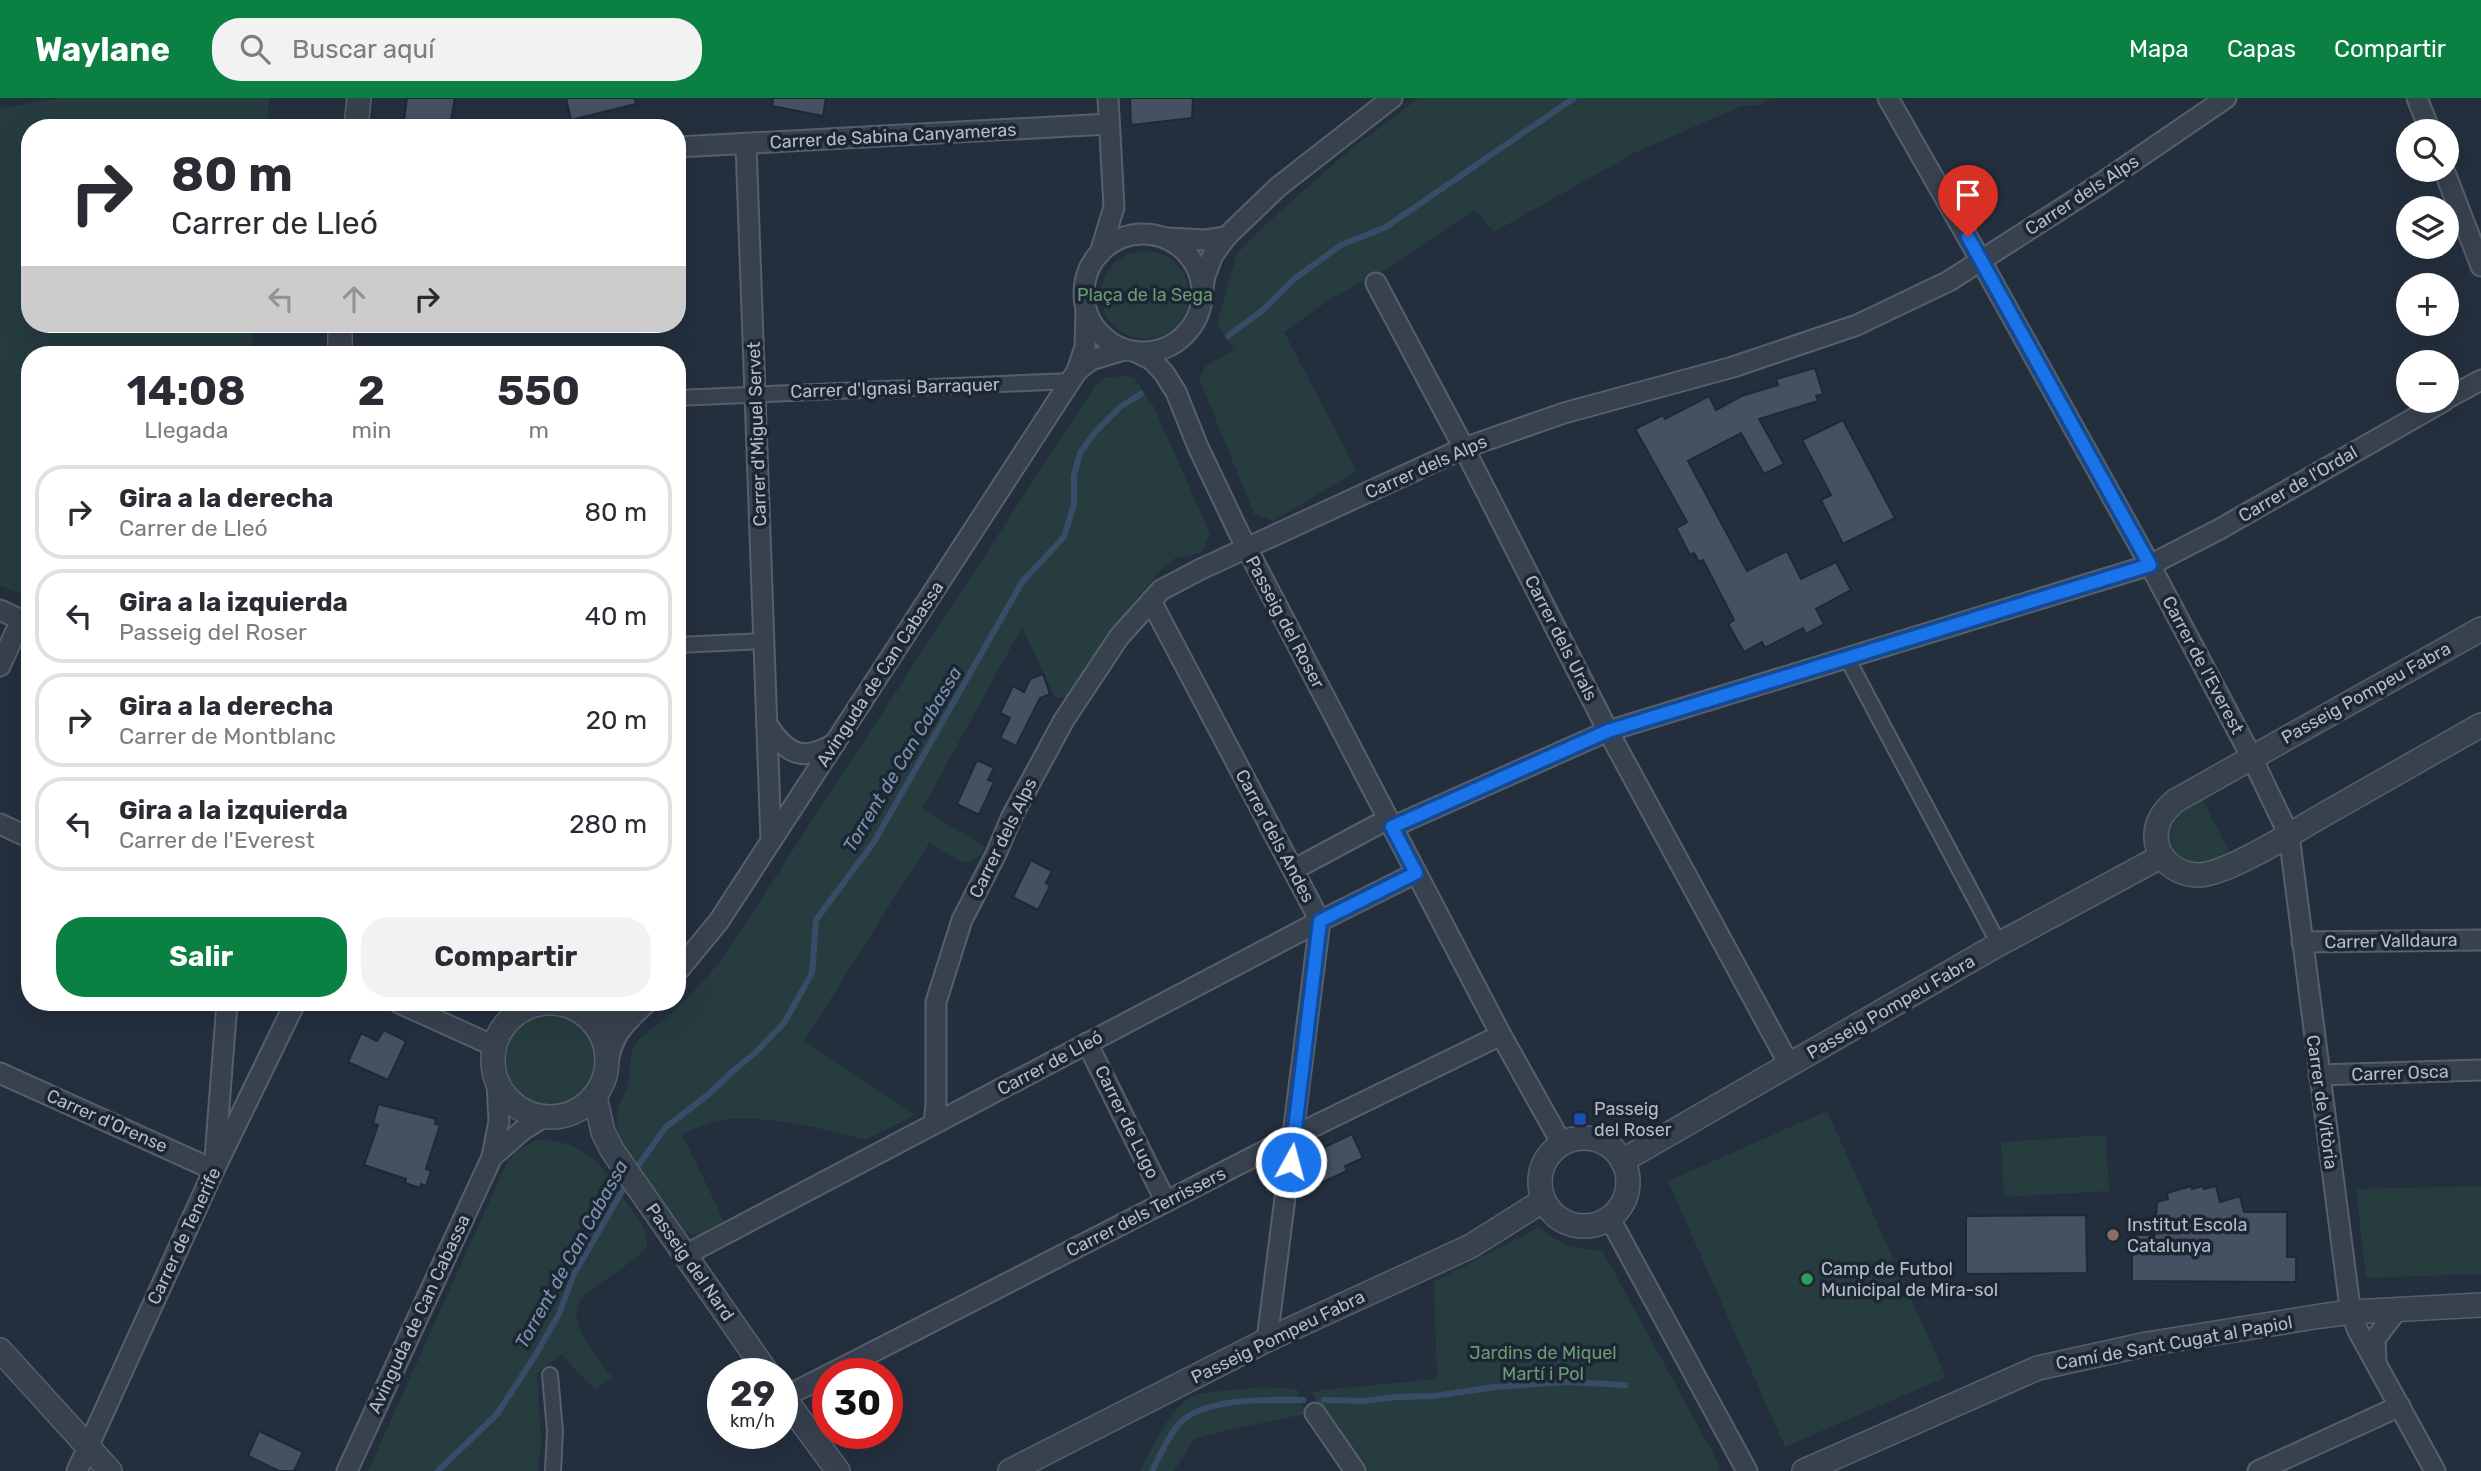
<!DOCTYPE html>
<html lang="es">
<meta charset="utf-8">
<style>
:root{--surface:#fff;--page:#f2f2f3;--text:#2b2b33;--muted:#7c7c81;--line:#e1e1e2;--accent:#0b8043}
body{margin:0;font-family:Rubik,sans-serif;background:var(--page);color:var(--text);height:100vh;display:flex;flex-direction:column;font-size:26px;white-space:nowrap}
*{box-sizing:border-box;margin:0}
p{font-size:23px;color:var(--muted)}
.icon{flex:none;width:38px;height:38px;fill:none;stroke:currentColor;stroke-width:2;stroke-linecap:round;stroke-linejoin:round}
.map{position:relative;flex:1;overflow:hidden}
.sheet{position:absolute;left:21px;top:248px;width:665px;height:665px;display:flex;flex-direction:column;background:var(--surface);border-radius:28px;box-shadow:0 7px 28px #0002}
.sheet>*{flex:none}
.hud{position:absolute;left:21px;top:21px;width:665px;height:214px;border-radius:28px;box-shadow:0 7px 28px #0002;background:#fff;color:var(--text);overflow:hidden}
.fabs{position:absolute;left:2396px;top:21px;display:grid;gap:14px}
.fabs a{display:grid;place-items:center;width:63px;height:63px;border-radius:50%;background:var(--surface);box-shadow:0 7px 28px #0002;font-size:35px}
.speed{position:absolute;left:707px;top:1260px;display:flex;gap:14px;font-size:35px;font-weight:700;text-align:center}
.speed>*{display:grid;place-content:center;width:91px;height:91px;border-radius:50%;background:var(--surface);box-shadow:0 7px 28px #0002;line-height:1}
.speed small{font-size:18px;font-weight:400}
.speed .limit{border:10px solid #d22;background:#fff;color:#111}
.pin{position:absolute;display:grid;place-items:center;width:60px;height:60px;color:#fff;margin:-72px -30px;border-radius:50% 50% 50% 0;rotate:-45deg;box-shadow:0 0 7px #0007}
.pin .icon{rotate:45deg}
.me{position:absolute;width:77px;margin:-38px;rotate:7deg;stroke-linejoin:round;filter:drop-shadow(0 0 5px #0008)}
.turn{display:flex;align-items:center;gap:24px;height:147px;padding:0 35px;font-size:32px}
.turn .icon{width:91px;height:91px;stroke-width:2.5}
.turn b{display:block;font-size:49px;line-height:60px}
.lanes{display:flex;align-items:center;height:66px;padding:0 35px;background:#0003;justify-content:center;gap:35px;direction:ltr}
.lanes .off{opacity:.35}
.eta{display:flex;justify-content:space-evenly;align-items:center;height:119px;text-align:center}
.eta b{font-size:42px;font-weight:700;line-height:49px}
.cta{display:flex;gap:14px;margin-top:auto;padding:14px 35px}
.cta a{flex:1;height:80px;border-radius:28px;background:var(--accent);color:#fff;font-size:28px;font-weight:700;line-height:80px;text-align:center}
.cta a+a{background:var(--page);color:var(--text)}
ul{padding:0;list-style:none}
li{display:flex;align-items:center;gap:21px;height:94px;margin:0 14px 10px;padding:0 21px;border:4px solid var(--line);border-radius:28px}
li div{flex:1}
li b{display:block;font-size:26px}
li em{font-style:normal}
header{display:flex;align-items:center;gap:42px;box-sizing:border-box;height:98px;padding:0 35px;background:var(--accent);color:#fff}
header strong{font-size:33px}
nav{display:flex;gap:38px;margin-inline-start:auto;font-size:24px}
.search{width:490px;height:63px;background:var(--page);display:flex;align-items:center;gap:18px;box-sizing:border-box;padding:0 24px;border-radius:28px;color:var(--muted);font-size:26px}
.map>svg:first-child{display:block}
</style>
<header>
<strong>Waylane</strong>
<div class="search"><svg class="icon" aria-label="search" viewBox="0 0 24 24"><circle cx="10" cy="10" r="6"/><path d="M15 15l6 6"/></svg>Buscar aquí</div>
<nav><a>Mapa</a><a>Capas</a><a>Compartir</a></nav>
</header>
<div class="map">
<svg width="2481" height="1373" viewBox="0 0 2481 1373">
<rect width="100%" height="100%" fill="#242f3e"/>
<g fill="#263c3f">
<polygon points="60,0 269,0 267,30 30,30 30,226 253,226 251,257 30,257 30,500 0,487 0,11"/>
<polygon points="1419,0 1773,0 1758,7 1742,8 1636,54 1494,134 1474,112 1386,171 1332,200 1284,234 1357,373 1273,423 1254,416 1199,280 1207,267 1234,252 1217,226 1237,156 1265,127 1351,51"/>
<circle cx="1145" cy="197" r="44"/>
<path d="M1124,278L1134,280L1154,309L1210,436L1201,455L1175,460L1160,473L1141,495L1066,599H1055L1022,529L922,711L986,749L980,758L964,765L929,745L804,943L915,1017L866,1042C824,1031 755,1013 712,1024C702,1027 691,1032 682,1036L724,1123C712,1130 700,1141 685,1134C664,1106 611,1050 617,1014C619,1003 627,994 629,984C632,968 627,956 638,942L684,904L720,864L1095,288L1104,280Z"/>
<path d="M2201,699L2230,755C2220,760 2206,770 2195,768C2172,763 2157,738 2173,717C2179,710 2193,704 2201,699Z"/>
<circle cx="550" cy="962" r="44"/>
<polygon points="1827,1013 1946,1279 1785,1349 1668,1083"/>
<polygon points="2106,1037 2109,1093 2004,1099 2001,1044"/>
<path d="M536,1042C596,1041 610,1082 641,1125L646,1136L647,1150C587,1205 542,1192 612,1279L595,1292L561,1256L537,1275L541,1343L538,1373H368L508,1062L520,1051Z"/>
<polygon points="2481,1088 2481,1176 2366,1180 2356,1091"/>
<path d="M1539,1129C1557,1146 1577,1152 1602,1152L1720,1368L1719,1373H1368L1312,1295L1322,1292L1437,1281L1434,1184Z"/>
<path d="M1261,1289L1297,1291L1306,1316L1223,1333L1195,1341L1174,1373H1140C1153,1350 1171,1302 1200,1296C1219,1292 1241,1292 1261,1289Z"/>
</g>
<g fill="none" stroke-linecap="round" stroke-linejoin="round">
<g stroke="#394c67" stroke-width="6">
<polyline points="1228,238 1263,212 1294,181 1341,147 1386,129 1574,0"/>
<polyline points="634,1073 666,1029 709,996 733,973 755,955 784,925 812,875 816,822 874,744 1022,484 1064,439 1074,406 1074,378 1080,355 1096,333 1120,309 1141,296"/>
<polyline points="1324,1302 1364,1303 1396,1299 1434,1298 1495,1289 1567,1284 1625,1287"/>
<polyline points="438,1373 497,1316 535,1258 559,1216 574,1176 628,1083"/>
<path d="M1152,1373C1160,1357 1167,1340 1179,1326C1202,1299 1270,1302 1303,1302"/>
</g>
</g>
<g fill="#455162" stroke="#1f2835" stroke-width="2">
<polygon points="407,0 455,0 451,22 404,22"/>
<polygon points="566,0 635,0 636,6 571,22"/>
<polygon points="773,0 826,0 823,18 772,8"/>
<polygon points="1130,0 1193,0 1192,20 1131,27"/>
<polygon points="1815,270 1823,296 1816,298 1818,303 1759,321 1784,366 1764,376 1741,335 1688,363 1747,473 1787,453 1801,481 1836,464 1851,492 1816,511 1824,526 1806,536 1803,530 1765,550 1762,544 1744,554 1728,526 1734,522 1703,462 1699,464 1694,455 1690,457 1676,430 1687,424 1635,331 1663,317 1665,321 1709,298 1716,312 1745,296 1745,297 1778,287 1776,281"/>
<polygon points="1843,322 1895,420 1843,446 1821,402 1831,397 1802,342"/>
<polygon points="1043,576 1050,596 1040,600 1016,648 1000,640 1010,620 1000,615 1013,588 1024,594 1030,581"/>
<polygon points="977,662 994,670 988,682 994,684 979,717 957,706"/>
<polygon points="1031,762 1052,773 1046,785 1050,788 1038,812 1013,799"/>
<polygon points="384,932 406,943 388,982 348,964 361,935 377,943"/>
<polygon points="378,1006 436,1021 435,1026 440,1027 426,1071 431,1073 426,1088 421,1086 420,1090 405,1085 406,1081 364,1067 378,1027 373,1026"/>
<polygon points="1352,1036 1363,1060 1345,1068 1347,1073 1323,1084 1310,1056"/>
<polygon points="2191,1088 2192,1091 2203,1088 2204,1091 2216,1088 2220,1104 2240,1098 2244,1114 2287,1114 2287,1159 2296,1159 2296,1184 2132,1183 2132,1137 2155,1137 2157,1104 2168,1101 2167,1095"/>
<polygon points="2086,1117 2087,1175 1966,1176 1966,1118"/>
<polygon points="259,1333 303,1354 294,1373 279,1373 248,1358"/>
</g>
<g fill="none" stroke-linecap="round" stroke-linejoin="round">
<defs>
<g id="pedestrian">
<polyline points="677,300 1071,283"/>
<polyline points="677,547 764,543"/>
<polyline points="1847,560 1999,846"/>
<polyline points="550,1277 555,1333 553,1373"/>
</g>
<g id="minor">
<polyline points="1888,0 1981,163 2150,467 2251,658 2289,737 2349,1202 2357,1231 2435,1373"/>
<polyline points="2417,0 2430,33"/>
<polyline points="746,46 771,743"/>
<polyline points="677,49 1109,26"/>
<polyline points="2444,72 2481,168"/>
<circle cx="1143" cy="195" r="59"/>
<polyline points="1167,140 1205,142 1226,139"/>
<polyline points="1100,155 1114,109 1108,0"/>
<polyline points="1376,185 1464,350 1608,633 1790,968"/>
<polyline points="1203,191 1205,178 1213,157 1226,139 1278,89 1392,0"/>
<polyline points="1136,254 1152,262 1164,275 1176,294 1198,349 1239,435 1501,937 1562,1046"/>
<polyline points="1077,273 1091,262 1124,252"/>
<polyline points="2446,301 2481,282"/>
<polyline points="1151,503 1320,823 1267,1242"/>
<polyline points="0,512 30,526"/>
<polyline points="0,568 21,522"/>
<path d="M767,626C786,656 803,665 835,645"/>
<polyline points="0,726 30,740"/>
<polyline points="1392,729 1608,633 2150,467 2218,432 2444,303"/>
<polyline points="1293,772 1388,721"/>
<polyline points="2302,844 2481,842"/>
<polyline points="677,874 719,823 1077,273 1085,249 1086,212"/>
<polyline points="399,905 494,948"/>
<polyline points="586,916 630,921"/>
<polyline points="1087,945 1166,1104"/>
<path d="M609,959C615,932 628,923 646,905"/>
<polyline points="0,975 214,1072"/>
<polyline points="2319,977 2481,972"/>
<polyline points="934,1026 936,1007 936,904 962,822 996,756 1012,718 1064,622 1119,539 1161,492 1201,471 1464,350 1564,315 1733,269 1857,227 1949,183 2100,86 2226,0"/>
<polyline points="492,1059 523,1032 544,1019"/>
<polyline points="215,1060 227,905"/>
<polyline points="1609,1119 1747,1373"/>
<polyline points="685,1157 1320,823 1416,775"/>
<polyline points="2376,1264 2375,1241 2397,1212"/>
<polyline points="830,1276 1294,1038 1501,937"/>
<polyline points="784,1299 828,1277"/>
<polyline points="1315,1315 1355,1373"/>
<polyline points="77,1373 214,1072 295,905"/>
<polyline points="347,1373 492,1059 499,1023 497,986"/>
<polyline points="2258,1373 2400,1308"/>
</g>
<g id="tertiary">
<polyline points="356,30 359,0"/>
<polyline points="340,226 340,257"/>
<path d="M2481,531L2175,703C2163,714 2156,723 2156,739C2157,762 2177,777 2199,777C2228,776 2297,732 2323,717C2376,687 2429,657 2481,627"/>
<circle cx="550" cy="962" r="57"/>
<polyline points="595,998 603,1034 612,1052 768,1276"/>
<circle cx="1584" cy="1084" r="44"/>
<polyline points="1622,1063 1999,846 2162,758"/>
<polyline points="0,1252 110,1373"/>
<polyline points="782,1297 838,1373"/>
<polyline points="1010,1373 1267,1242 1471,1148 1544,1102"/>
<polyline points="1804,1373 2038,1270 2147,1246 2321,1218 2352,1214 2481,1207"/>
</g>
</defs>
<use href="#pedestrian" stroke="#565f6c" stroke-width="18"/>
<use href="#minor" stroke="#565f6c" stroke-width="23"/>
<use href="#tertiary" stroke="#565f6c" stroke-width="26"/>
<use href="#pedestrian" stroke="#38414e" stroke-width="14"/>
<use href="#minor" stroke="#38414e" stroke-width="19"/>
<use href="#tertiary" stroke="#38414e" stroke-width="23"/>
</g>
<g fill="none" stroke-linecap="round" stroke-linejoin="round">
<defs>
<polyline id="route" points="1291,1064 1320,823 1416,775 1392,729 1608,633 2150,467 1968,139"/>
</defs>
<use href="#route" stroke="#114b97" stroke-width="18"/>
<use href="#route" stroke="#1a73e8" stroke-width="12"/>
</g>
<rect fill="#1a4fb4" stroke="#1d2633" stroke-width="2.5" x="1573" y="1014" width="14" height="14" rx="3.5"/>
<circle fill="#8d6e63" stroke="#1d2633" stroke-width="2.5" cx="2113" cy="1137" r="7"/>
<circle fill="#2e9e5b" stroke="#1d2633" stroke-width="2.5" cx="1807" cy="1181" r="7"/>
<g text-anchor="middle" stroke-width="7" stroke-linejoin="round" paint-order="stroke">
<g font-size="18" fill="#b4bcc9" stroke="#1d2633">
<text transform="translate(893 38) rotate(-3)" y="6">Carrer de Sabina Canyameras</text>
<text transform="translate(2082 97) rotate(-33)" y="6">Carrer dels Alps</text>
<text transform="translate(895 290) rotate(-2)" y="6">Carrer d'Ignasi Barraquer</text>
<text transform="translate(757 336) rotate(-92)" y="6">Carrer d'Miguel Servet</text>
<text transform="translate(1426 369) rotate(-24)" y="6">Carrer dels Alps</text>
<text transform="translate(2298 386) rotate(-30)" y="6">Carrer de l'Ordal</text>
<text transform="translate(1285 524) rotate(62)" y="6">Passeig del Roser</text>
<text transform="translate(1561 540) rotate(63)" y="6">Carrer dels Urals</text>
<text transform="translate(2203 567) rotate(62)" y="6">Carrer de l'Everest</text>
<text transform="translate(880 576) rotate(-57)" y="6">Avinguda de Can Cabassa</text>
<text transform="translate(2366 595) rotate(-29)" y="6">Passeig Pompeu Fabra</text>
<text transform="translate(1275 738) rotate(62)" y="6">Carrer dels Andes</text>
<text transform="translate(1003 740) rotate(-64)" y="6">Carrer dels Alps</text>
<text transform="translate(2391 843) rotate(-1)" y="6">Carrer Valldaura</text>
<text transform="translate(1891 909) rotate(-30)" y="6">Passeig Pompeu Fabra</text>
<text transform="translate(1050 965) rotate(-28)" y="6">Carrer de Lleó</text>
<text transform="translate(2400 975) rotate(-2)" y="6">Carrer Osca</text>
<text transform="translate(2322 1004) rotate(82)" y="6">Carrer de Vitòria</text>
<text transform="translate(107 1023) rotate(24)" y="6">Carrer d'Orense</text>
<text transform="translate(1127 1024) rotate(64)" y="6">Carrer de Lugo</text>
<text transform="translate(1146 1114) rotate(-27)" y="6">Carrer dels Terrissers</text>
<text transform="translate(184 1138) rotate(-65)" y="6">Carrer de Tenerife</text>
<text transform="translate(690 1164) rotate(55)" y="6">Passeig del Nard</text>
<text transform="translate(419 1216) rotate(-65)" y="6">Avinguda de Can Cabassa</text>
<text transform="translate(1278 1239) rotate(-26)" y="6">Passeig Pompeu Fabra</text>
<text transform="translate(2174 1245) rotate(-10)" y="6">Camí de Sant Cugat al Papiol</text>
</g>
<g font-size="18" fill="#6b9a76" stroke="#1d2633">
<text x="1145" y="203">Plaça de la Sega</text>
<text x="1543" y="1261">Jardins de Miquel<tspan x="1543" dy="21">Martí i Pol</tspan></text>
</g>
<g font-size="18" fill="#b4bcc9" stroke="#1d2633" text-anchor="start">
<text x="1594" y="1017">Passeig<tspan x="1594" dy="21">del Roser</tspan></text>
<text x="2127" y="1133">Institut Escola<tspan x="2127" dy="21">Catalunya</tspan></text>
<text x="1821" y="1177">Camp de Futbol<tspan x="1821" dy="21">Municipal de Mira-sol</tspan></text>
</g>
<g font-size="19" font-style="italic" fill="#7c92b1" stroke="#1d2633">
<text transform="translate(902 661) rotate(-59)" y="7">Torrent de Can Cabassa</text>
<text transform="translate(571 1156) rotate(-61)" y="7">Torrent de Can Cabassa</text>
</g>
</g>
</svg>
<div class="fabs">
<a><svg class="icon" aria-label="search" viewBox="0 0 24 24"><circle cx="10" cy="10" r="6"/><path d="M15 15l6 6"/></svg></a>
<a><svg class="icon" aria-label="layers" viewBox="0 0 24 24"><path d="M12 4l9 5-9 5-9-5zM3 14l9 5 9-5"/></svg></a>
<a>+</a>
<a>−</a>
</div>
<div class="speed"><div>29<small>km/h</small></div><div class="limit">30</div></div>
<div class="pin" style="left:1968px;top:139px;background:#d93025"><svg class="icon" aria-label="arrive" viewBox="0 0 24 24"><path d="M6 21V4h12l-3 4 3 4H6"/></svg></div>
<svg class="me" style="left:1291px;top:1064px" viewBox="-20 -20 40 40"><circle r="17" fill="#1a73e8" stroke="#fff" stroke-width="3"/><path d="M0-11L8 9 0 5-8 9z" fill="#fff"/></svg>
<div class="hud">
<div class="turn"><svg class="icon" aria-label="right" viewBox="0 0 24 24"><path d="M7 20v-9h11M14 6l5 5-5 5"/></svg><div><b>80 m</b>Carrer de Lleó</div></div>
<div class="lanes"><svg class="icon off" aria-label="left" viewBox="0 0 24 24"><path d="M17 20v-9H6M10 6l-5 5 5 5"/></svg><svg class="icon off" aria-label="ahead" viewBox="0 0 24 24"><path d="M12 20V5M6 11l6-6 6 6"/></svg><svg class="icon" aria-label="right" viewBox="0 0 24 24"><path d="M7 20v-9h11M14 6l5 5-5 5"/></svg></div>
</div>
<section class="sheet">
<div class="eta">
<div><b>14:08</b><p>Llegada</p></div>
<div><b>2</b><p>min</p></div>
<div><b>550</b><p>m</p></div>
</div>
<ul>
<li><svg class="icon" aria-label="right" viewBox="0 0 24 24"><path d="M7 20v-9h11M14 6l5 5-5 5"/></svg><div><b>Gira a la derecha</b><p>Carrer de Lleó</p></div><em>80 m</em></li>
<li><svg class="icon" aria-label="left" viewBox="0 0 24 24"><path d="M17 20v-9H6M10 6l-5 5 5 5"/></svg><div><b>Gira a la izquierda</b><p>Passeig del Roser</p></div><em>40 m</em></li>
<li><svg class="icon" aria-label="right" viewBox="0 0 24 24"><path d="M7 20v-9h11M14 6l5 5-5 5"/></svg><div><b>Gira a la derecha</b><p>Carrer de Montblanc</p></div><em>20 m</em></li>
<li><svg class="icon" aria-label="left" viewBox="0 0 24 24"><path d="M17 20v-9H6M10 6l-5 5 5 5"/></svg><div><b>Gira a la izquierda</b><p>Carrer de l'Everest</p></div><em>280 m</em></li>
</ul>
<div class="cta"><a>Salir</a><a>Compartir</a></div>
</section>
</div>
